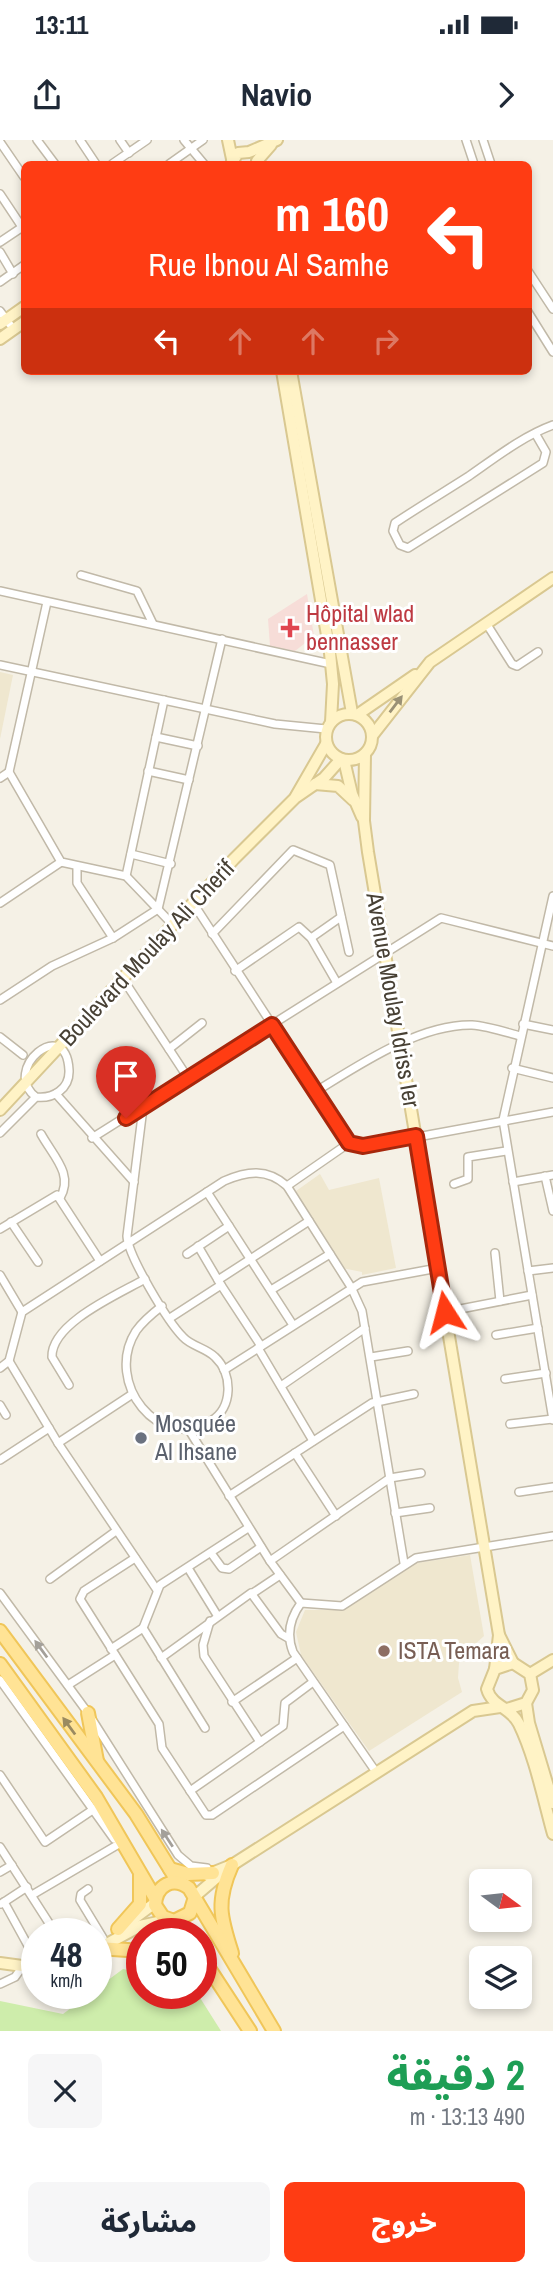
<!DOCTYPE html>
<html lang="ar">
<meta charset="utf-8">
<style>
:root{--surface:#fff;--page:#f6f6f7;--text:#1f2937;--muted:#747a83;--accent:#ff3c13}
body{margin:0;font-family:"Archivo Narrow","Noto Sans Arabic",sans-serif;background:var(--page);color:var(--text);direction:rtl;height:100vh;display:flex;flex-direction:column;font-size:26px;white-space:nowrap}
*{box-sizing:border-box;margin:0}
p{font-size:23px;color:var(--muted)}
.icon{flex:none;width:38px;height:38px;fill:none;stroke:currentColor;stroke-width:2;stroke-linecap:round;stroke-linejoin:round}
.map{position:relative;height:1891px;overflow:hidden;direction:ltr}
.drawer{display:flex;flex-direction:column;background:var(--surface);flex:1}
.drawer>*{flex:none}
.guide{position:absolute;left:21px;top:21px;width:511px;height:214px;border-radius:10px;box-shadow:0 4px 10px #0003;direction:rtl;background:#ff3c13;color:#fff;overflow:hidden}
.needle{width:46px;rotate:105deg}
.controls{position:absolute;left:469px;top:1729px;display:grid;gap:14px}
.controls a{display:grid;place-items:center;width:63px;height:63px;border-radius:10px;background:var(--surface);box-shadow:0 4px 10px #0003;font-size:35px}
.speed{position:absolute;left:21px;top:1778px;display:flex;gap:14px;font-size:35px;font-weight:700;text-align:center}
.speed>*{display:grid;place-content:center;width:91px;height:91px;border-radius:50%;background:var(--surface);box-shadow:0 4px 10px #0003;line-height:1}
.speed small{font-size:18px;font-weight:400}
.speed .limit{border:10px solid #d22;background:#fff;color:#111}
.pin{position:absolute;display:grid;place-items:center;width:60px;height:60px;color:#fff;margin:-72px -30px;border-radius:50% 50% 50% 0;rotate:-45deg;box-shadow:0 0 7px #0007}
.pin .icon{rotate:45deg}
.me{position:absolute;width:77px;margin:-38px;rotate:351deg;stroke-linejoin:round;filter:drop-shadow(0 0 5px #0008)}
.turn{display:flex;align-items:center;gap:24px;height:147px;padding:0 28px;font-size:32px}
.turn .icon{width:91px;height:91px;stroke-width:2.5}
.turn b{display:block;font-size:49px;line-height:60px}
.lanes{display:flex;align-items:center;height:66px;padding:0 28px;background:#0003;justify-content:center;gap:35px;direction:ltr}
.lanes .off{opacity:.35}
.round{display:grid;place-items:center;flex:none;width:74px;height:74px;border-radius:10px;background:var(--page)}
.summary{display:flex;align-items:center;justify-content:space-between;height:119px;padding:0 28px}
h1{font-size:42px;font-weight:800;line-height:52px;color:#1e9e55}
.button{display:flex;gap:14px;margin-top:auto;padding:14px 28px}
.button a{flex:1;height:80px;border-radius:10px;background:var(--accent);color:#fff;font-size:28px;font-weight:800;line-height:80px;text-align:center}
.button a+a{background:var(--page);color:var(--text)}
.status{display:flex;justify-content:space-between;align-items:center;height:49px;padding:0 35px;background:var(--surface);direction:ltr}
.status svg{height:19px;fill:currentColor}
header{display:flex;justify-content:space-between;align-items:center;height:91px;padding:0 28px;background:var(--surface);font-size:32px;font-weight:800}
.map>svg:first-child{display:block}
</style>
<div class="status"><b>13:11</b><svg viewBox="0 0 49 12"><path d="M0 12V9h3v3zM5 12V6h3v6zM10 12V3h3v9zM15 12V0h3v12zM26 1h20v11H26zM47 4h2v5h-2z"/></svg></div>
<header><svg class="icon" aria-label="forward" viewBox="0 0 24 24"><path d="M9 5l7 7-7 7"/></svg>Navio<svg class="icon" aria-label="share" viewBox="0 0 24 24"><path d="M12 15V3M7 8l5-5 5 5M5 13v7h14v-7"/></svg></header>
<div class="map">
<svg width="553" height="1891" viewBox="0 0 553 1891">
<rect width="100%" height="100%" fill="#f5f1e6"/>
<g fill="#efe7cf">
<polygon points="0,532 13,535 0,599"/>
<polygon points="320,1034 329,1050 379,1038 396,1128 362,1135 362,1132 342,1128 296,1056 298,1054 296,1051"/>
<polygon points="470,1415 484,1496 463,1515 459,1523 458,1538 462,1552 369,1611 301,1515 296,1492 305,1470 344,1470 410,1424"/>
</g>
<polygon fill="#f7ddd8" points="307,454 314,496 295,511 270,506 268,479"/>
<polygon fill="#ceedab" points="123,1829 142,1833 142,1853 197,1853 221,1891 0,1891 0,1861 63,1874 91,1853 96,1853 96,1849"/>
<g fill="none" stroke-linecap="round" stroke-linejoin="round">
<defs>
<g id="street">
<polyline points="37,0 55,24"/>
<polyline points="80,0 96,24"/>
<polyline points="120,0 129,13"/>
<polyline points="184,0 204,24"/>
<polyline points="466,0 474,24"/>
<polyline points="483,0 491,24"/>
<polyline points="0,2 24,37"/>
<polyline points="112,24 147,0"/>
<polyline points="169,24 203,0"/>
<polyline points="0,54 22,87"/>
<polyline points="0,102 24,86"/>
<polyline points="0,112 13,134"/>
<polyline points="528,131 553,169"/>
<polyline points="0,142 24,125"/>
<polyline points="0,171 14,190"/>
<polyline points="528,172 553,212"/>
<path d="M535,293L546,312L543,323L408,408L400,405L393,391L395,383C419,367 444,352 469,336C495,318 523,296 553,285"/>
<polyline points="81,435 137,451 153,484"/>
<polyline points="0,451 331,524"/>
<polyline points="47,462 9,632 61,722 126,736 173,785"/>
<polyline points="486,483 512,524 517,526 538,512"/>
<polyline points="0,525 275,584 326,589"/>
<polyline points="156,597 198,606"/>
<polyline points="148,631 189,640"/>
<polyline points="0,638 9,632"/>
<polyline points="131,714 171,724"/>
<polyline points="77,727 77,743 113,798"/>
<polyline points="126,736 164,560"/>
<polyline points="553,756 503,980 553,1280"/>
<polyline points="0,763 61,722"/>
<polyline points="193,763 349,1003 363,1007 553,972"/>
<polyline points="212,794 293,710 330,725 349,812"/>
<polyline points="311,798 341,777"/>
<polyline points="235,831 299,787 311,798 337,843"/>
<polyline points="123,839 188,938"/>
<polyline points="0,860 52,826 113,798 158,769 222,499"/>
<polyline points="523,884 553,890"/>
<polyline points="0,897 23,915"/>
<polyline points="169,909 202,883"/>
<polyline points="512,928 553,938"/>
<path d="M315,952C359,925 419,884 472,885C488,886 505,892 520,896"/>
<polyline points="56,954 134,1042"/>
<path d="M143,968L127,1096C128,1116 168,1182 183,1197C191,1206 206,1208 215,1217C233,1234 233,1268 211,1281C160,1313 103,1243 136,1191C143,1181 153,1173 162,1166"/>
<path d="M0,993L36,957C53,959 70,949 69,930C66,874 0,930 36,957"/>
<path d="M41,994C53,1016 74,1034 60,1058"/>
<polyline points="92,998 441,778 553,806"/>
<polyline points="545,1036 553,1071"/>
<polyline points="513,1042 553,1035"/>
<polyline points="454,1044 468,1039 468,1017 506,1011"/>
<polyline points="287,1046 349,1003"/>
<polyline points="207,1052 293,1185"/>
<polyline points="11,1082 38,1122"/>
<polyline points="0,1089 57,1055 100,1121"/>
<polyline points="198,1106 218,1140"/>
<polyline points="495,1113 500,1161"/>
<polyline points="187,1114 229,1086"/>
<polyline points="528,1131 553,1128"/>
<polyline points="0,1135 22,1172"/>
<polyline points="221,1145 261,1206"/>
<polyline points="271,1150 330,1114"/>
<polyline points="445,1172 532,1155"/>
<polyline points="170,1178 221,1145 218,1140 309,1081"/>
<polyline points="496,1195 538,1188"/>
<polyline points="258,1208 313,1301"/>
<polyline points="371,1217 408,1211"/>
<polyline points="9,1221 58,1303 157,1450"/>
<path d="M0,1228L9,1221L22,1172L224,1041C247,1031 267,1028 287,1046L351,1147L362,1171L404,1423"/>
<polyline points="224,1230 362,1142 438,1128"/>
<polyline points="505,1239 546,1233"/>
<path d="M69,1245L52,1217C51,1183 119,1154 145,1139"/>
<polyline points="281,1246 365,1188"/>
<polyline points="0,1265 6,1275"/>
<polyline points="510,1284 553,1279"/>
<polyline points="189,1290 270,1421 301,1463"/>
<polyline points="58,1303 131,1255"/>
<polyline points="295,1313 336,1376"/>
<polyline points="0,1320 49,1288"/>
<polyline points="519,1352 553,1347"/>
<polyline points="229,1356 372,1263 414,1254"/>
<polyline points="395,1373 430,1368"/>
<polyline points="211,1413 222,1428 229,1429 261,1407"/>
<polyline points="135,1418 84,1451 80,1459 159,1584 162,1608 206,1675 212,1675 344,1586"/>
<polyline points="270,1421 390,1338 421,1333"/>
<polyline points="188,1428 217,1475"/>
<polyline points="50,1439 116,1391"/>
<polyline points="0,1453 88,1573 178,1715 191,1726 207,1728"/>
<polyline points="253,1453 280,1435"/>
<polyline points="210,1481 203,1505 204,1516 260,1602"/>
<polyline points="143,1488 160,1445 248,1388"/>
<polyline points="111,1509 143,1488 205,1588"/>
<polyline points="161,1518 251,1453 281,1494 288,1498"/>
<polyline points="0,1540 114,1699"/>
<polyline points="68,1545 115,1515"/>
<polyline points="232,1562 297,1518"/>
<path d="M376,1632L293,1512C286,1494 290,1478 301,1463L342,1466L416,1418L553,1396"/>
<polyline points="0,1635 45,1702 94,1669"/>
<polyline points="190,1651 283,1586 285,1563 313,1542"/>
<polyline points="0,1707 56,1794"/>
<polyline points="0,1732 12,1725"/>
<polyline points="88,1749 81,1754 80,1760 103,1798"/>
<polyline points="32,1755 124,1701"/>
<polyline points="4,1762 37,1822"/>
<polyline points="1,1764 27,1747"/>
<polyline points="0,1844 15,1837 25,1823"/>
</g>
<g id="secondary">
<polyline points="228,0 232,19"/>
<polyline points="257,21 271,5"/>
<polyline points="231,24 238,13 249,12 277,0"/>
<polyline points="0,184 24,167"/>
<polyline points="0,199 24,182"/>
<polyline points="282,231 330,513 333,544 331,582"/>
<polyline points="291,231 352,573"/>
<circle cx="349" cy="597" r="23"/>
<polyline points="357,575 415,535"/>
<polyline points="372,596 430,522 553,438"/>
<polyline points="365,614 364,681 368,712 499,1495 495,1529"/>
<polyline points="344,620 352,654 362,677"/>
<polyline points="315,644 338,646 353,660"/>
<polyline points="296,656 326,604"/>
<polyline points="0,970 234,719 295,658 324,638 341,619"/>
<polyline points="499,1495 513,1523"/>
<polyline points="530,1534 553,1520"/>
<polyline points="526,1563 529,1583 553,1663"/>
<path d="M507,1569L526,1563L533,1550L530,1534L513,1523L495,1529L487,1549C492,1567 511,1567 519,1584C535,1617 543,1658 553,1694"/>
<polyline points="207,1735 232,1725 473,1571 500,1567"/>
<polyline points="194,1757 222,1733"/>
<polyline points="124,1786 155,1763"/>
<polyline points="96,1810 140,1786 167,1780"/>
<polyline points="0,1823 37,1828"/>
</g>
<g id="primary">
<polyline points="0,1491 136,1674 178,1742"/>
<polyline points="0,1524 96,1657 155,1758"/>
<polyline points="88,1573 97,1621"/>
<path d="M232,1725C216,1761 220,1776 232,1813"/>
<polyline points="170,1729 188,1734 213,1733"/>
<path d="M194,1760L190,1773L174,1781L163,1777L155,1765C156,1745 173,1736 189,1748L274,1891"/>
<polyline points="174,1781 185,1794"/>
<polyline points="118,1789 140,1764 140,1735"/>
<polyline points="98,1808 142,1811"/>
<polyline points="201,1816 250,1891"/>
</g>
</defs>
<use href="#street" stroke="#c1b9a8" stroke-width="10"/>
<use href="#secondary" stroke="#d9c891" stroke-width="14"/>
<use href="#primary" stroke="#f0c659" stroke-width="16"/>
<use href="#street" stroke="#fff" stroke-width="7"/>
<use href="#secondary" stroke="#fff3c6" stroke-width="10"/>
<use href="#primary" stroke="#ffe395" stroke-width="12"/>
</g>
<defs><path id="oneway-solid" d="M-6-.8H1V-3.2L6.5 0L1 3.2V.8H-6Z" transform="scale(1.75)"/></defs>
<use fill="#9a9176" href="#oneway-solid" transform="translate(396 564) rotate(-53)"/>
<g fill="#a4a09a">
<use href="#oneway-solid" transform="translate(41 1509) rotate(-126)"/>
<use href="#oneway-solid" transform="translate(167 1698) rotate(-123)"/>
</g>
<use fill="#9a8a60" href="#oneway-solid" transform="translate(69 1586) rotate(-126)"/>
<g fill="none" stroke-linecap="round" stroke-linejoin="round">
<defs>
<polyline id="route" points="126,978 272,885 349,1003 363,1006 416,996 445,1172"/>
</defs>
<use href="#route" stroke="#a6270c" stroke-width="18"/>
<use href="#route" stroke="#ff3c13" stroke-width="12"/>
</g>
<path fill="#e0444e" stroke="#fff" stroke-width="2.5" d="M286.5 477.5h7v7h7v7h-7v7h-7v-7h-7v-7h7z"/>
<circle fill="#6b7280" stroke="#fff" stroke-width="2.5" cx="141" cy="1298" r="7"/>
<circle fill="#8d6e63" stroke="#fff" stroke-width="2.5" cx="384" cy="1511" r="7"/>
<g text-anchor="middle" stroke-width="6" stroke-linejoin="round" paint-order="stroke">
<g font-size="24" fill="#be3a42" stroke="#fff" text-anchor="start">
<text x="306" y="482">Hôpital wlad<tspan x="306" dy="28">bennasser</tspan></text>
</g>
<g font-size="24" fill="#484135" stroke="#fff">
<text transform="translate(147 813) rotate(-47)" y="8">Boulevard Moulay Ali Cherif</text>
<text transform="translate(393 860) rotate(80)" y="8">Avenue Moulay Idriss Ier</text>
</g>
<g font-size="24" fill="#5b616d" stroke="#fff" text-anchor="start">
<text x="155" y="1292">Mosquée<tspan x="155" dy="28">Al Ihsane</tspan></text>
</g>
<g font-size="24" fill="#785e54" stroke="#fff" text-anchor="start">
<text x="398" y="1519">ISTA Temara</text>
</g>
</g>
</svg>
<div class="controls">
<a><svg class="needle" viewBox="-14 -14 28 28"><path d="M0-13l5 13h-10z" fill="#e53935"/><path d="M0 13l5-13h-10z" fill="#747a83"/></svg></a>
<a><svg class="icon" aria-label="layers" viewBox="0 0 24 24"><path d="M12 4l9 5-9 5-9-5zM3 14l9 5 9-5"/></svg></a>
</div>
<div class="speed"><div>48<small>km/h</small></div><div class="limit">50</div></div>
<div class="pin" style="left:126px;top:978px;background:#d93025"><svg class="icon" aria-label="arrive" viewBox="0 0 24 24"><path d="M6 21V4h12l-3 4 3 4H6"/></svg></div>
<svg class="me" style="left:445px;top:1172px" viewBox="-20 -20 40 40"><path d="M0-17L14 15 0 8-14 15z" fill="#ff3c13" stroke="#fff" stroke-width="4"/></svg>
<div class="guide">
<div class="turn"><svg class="icon" aria-label="left" viewBox="0 0 24 24"><path d="M17 20v-9H6M10 6l-5 5 5 5"/></svg><div><b>160 m</b>Rue Ibnou Al Samhe</div></div>
<div class="lanes"><svg class="icon" aria-label="left" viewBox="0 0 24 24"><path d="M17 20v-9H6M10 6l-5 5 5 5"/></svg><svg class="icon off" aria-label="ahead" viewBox="0 0 24 24"><path d="M12 20V5M6 11l6-6 6 6"/></svg><svg class="icon off" aria-label="ahead" viewBox="0 0 24 24"><path d="M12 20V5M6 11l6-6 6 6"/></svg><svg class="icon off" aria-label="right" viewBox="0 0 24 24"><path d="M7 20v-9h11M14 6l5 5-5 5"/></svg></div>
</div>
</div>
<section class="drawer">
<div class="summary"><div><h1>2 دقيقة</h1><p>490 m · 13:13</p></div><a class="round"><svg class="icon" aria-label="close" viewBox="0 0 24 24"><path d="M6 6l12 12M18 6L6 18"/></svg></a></div>
<div class="button"><a>خروج</a><a>مشاركة</a></div>
</section>
